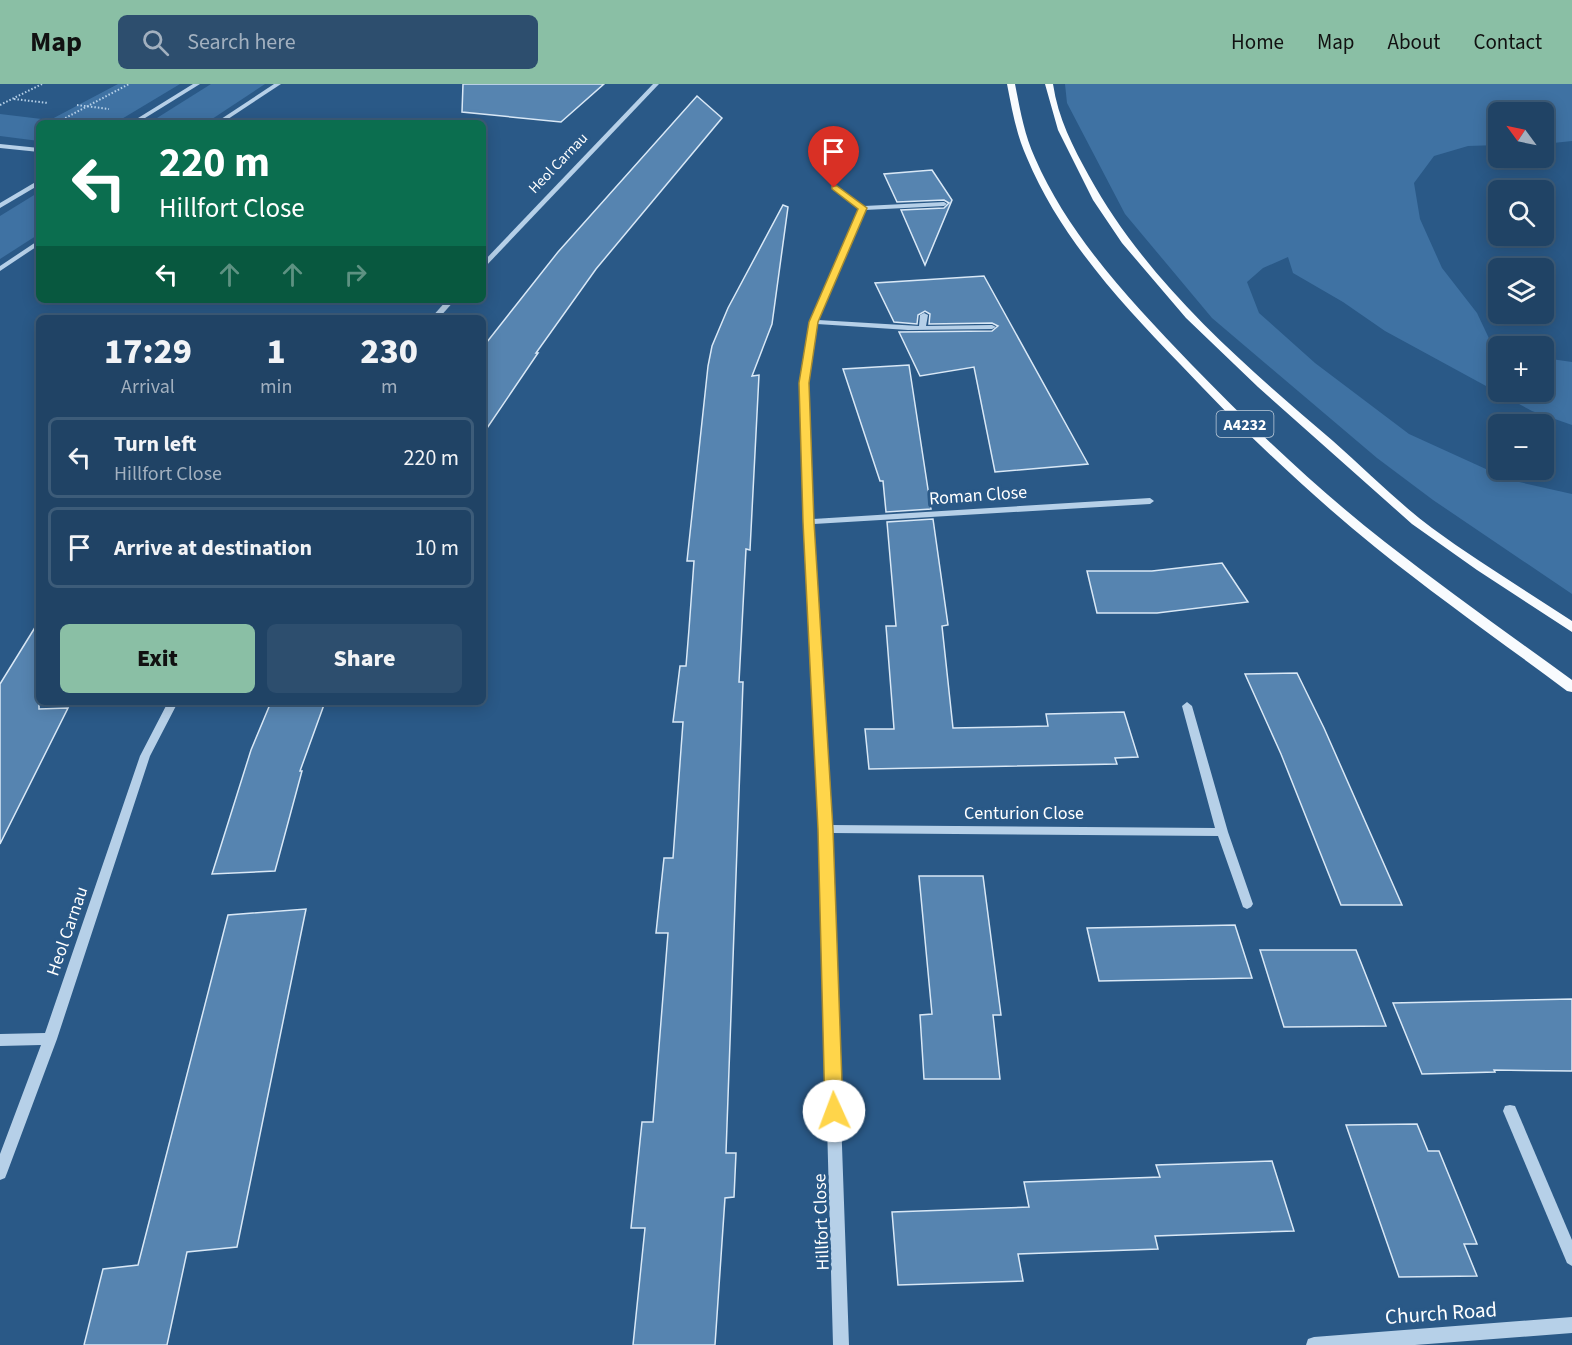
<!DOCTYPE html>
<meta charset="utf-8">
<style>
:root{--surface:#204365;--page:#2d4e6e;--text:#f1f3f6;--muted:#a2b0bf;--line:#3d5c79;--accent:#8abfa5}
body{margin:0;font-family:"Source Sans 3",sans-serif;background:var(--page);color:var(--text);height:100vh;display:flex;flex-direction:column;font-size:22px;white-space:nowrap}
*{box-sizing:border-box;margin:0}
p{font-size:20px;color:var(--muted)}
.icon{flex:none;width:33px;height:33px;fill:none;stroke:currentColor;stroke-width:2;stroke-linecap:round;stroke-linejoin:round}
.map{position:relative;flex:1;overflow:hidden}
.side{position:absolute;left:36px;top:231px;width:450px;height:390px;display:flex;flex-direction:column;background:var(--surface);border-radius:9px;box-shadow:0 3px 15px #0003,0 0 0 2px var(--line)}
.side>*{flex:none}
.banner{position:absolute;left:36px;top:36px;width:450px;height:183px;border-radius:9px;box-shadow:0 3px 15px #0003,0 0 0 2px var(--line);background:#0b6e4f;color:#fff;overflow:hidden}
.needle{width:39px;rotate:303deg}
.fabs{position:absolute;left:1488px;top:18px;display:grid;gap:12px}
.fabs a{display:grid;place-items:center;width:66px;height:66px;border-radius:9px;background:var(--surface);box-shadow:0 3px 15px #0003,0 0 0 2px var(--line);font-size:30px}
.pin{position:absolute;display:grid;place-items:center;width:51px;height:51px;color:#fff;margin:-62px -26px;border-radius:50% 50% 50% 0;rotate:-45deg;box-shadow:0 0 6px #0007}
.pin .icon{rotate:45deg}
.me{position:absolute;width:66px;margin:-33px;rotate:358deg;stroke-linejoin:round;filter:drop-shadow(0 0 4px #0008)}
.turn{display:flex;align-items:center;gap:21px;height:126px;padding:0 24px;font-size:27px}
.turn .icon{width:78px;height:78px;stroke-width:2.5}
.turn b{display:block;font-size:42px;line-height:51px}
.lanes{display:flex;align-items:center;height:57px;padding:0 24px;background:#0003;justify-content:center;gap:30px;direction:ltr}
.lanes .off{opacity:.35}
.eta{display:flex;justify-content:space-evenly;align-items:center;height:102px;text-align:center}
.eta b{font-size:36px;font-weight:800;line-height:42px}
.cta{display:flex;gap:12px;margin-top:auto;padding:12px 24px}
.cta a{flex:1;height:69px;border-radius:9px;background:var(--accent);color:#111;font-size:24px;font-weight:800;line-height:69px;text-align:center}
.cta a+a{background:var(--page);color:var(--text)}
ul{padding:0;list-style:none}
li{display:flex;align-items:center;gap:18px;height:81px;margin:0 12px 9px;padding:0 12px;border:3px solid var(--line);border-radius:9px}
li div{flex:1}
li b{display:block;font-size:22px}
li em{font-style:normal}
header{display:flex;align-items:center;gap:36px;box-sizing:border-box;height:84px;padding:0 30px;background:var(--accent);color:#111}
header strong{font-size:28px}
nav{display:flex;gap:33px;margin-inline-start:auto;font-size:21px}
.search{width:420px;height:54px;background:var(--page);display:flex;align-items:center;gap:15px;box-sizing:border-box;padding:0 21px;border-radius:9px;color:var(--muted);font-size:22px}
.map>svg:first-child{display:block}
</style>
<header>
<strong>Map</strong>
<div class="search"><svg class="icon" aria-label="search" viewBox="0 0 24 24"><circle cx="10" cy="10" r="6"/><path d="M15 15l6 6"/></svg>Search here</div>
<nav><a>Home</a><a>Map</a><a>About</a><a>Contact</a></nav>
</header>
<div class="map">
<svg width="1572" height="1261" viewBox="0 0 1572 1261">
<rect width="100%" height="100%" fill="#2a5987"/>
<g fill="#3f72a3">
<polygon points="118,0 180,0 115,39 39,39 39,57 0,52 0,30 50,36"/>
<polygon points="211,0 265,0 206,39 149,39"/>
<polygon points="1065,0 1572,0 1572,57 1544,60 1544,28 1498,28 1498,61 1468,62 1434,72 1414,99 1420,135 1442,184 1477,229 1494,265 1498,266 1498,308 1544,308 1544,274 1572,278 1572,341 1532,327 1385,247 1343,218 1293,189 1288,173 1263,184 1247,198 1259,229 1315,279 1409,350 1510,396 1572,410 1572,510 1433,416 1377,374 1212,234 1125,130 1067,19"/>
<polygon points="39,108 39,150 0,175 0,132"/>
</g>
<g fill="#5684b0" stroke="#d9e8f6" stroke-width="1.5">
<polygon points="463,0 604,0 561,38 462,28"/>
<polygon points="697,12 722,34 596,185 536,269 538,269 483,350 483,263 558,168"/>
<polygon points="932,86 952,116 925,181 901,126 944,124 949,119 944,116 897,118 884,90"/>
<polygon points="783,121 788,123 772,240 752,292 759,291 750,466 746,465 739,598 743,598 726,1069 736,1069 734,1113 725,1114 715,1261 633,1261 645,1144 631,1144 642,1038 653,1038 668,849 656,849 664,774 673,774 683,638 673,638 680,582 686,582 689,545 694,477 687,477 708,282 712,262 728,224"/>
<polygon points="984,192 1088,380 995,388 974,283 920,292 899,248 992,247 998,242 992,239 929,240 930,230 925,227 918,231 917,240 894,238 875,199"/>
<polygon points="909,281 931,425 886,428 883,397 880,397 843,285"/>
<polygon points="933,435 948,541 942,542 953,644 1048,642 1046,630 1124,628 1138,673 1115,674 1117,680 869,685 865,645 894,645 886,542 896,542 887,438"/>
<polygon points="1222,479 1248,518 1157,529 1097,529 1087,487 1152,487"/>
<polygon points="39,537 39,625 68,624 0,760 0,600"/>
<polygon points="1297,589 1324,644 1402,821 1341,821 1281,670 1245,590"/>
<polygon points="271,618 325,618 300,687 302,687 275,787 212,790 251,666"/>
<polygon points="919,792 983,792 1001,931 993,931 1000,995 924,995 920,931 932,930"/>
<polygon points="306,825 237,1163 187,1168 167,1261 84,1261 103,1185 138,1181 228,831"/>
<polygon points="1235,841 1252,894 1099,897 1087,844"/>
<polygon points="1260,866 1356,866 1386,942 1284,943"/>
<polygon points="1572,915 1572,987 1494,986 1495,988 1422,990 1393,919"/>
<polygon points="1417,1040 1428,1067 1439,1067 1477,1160 1464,1160 1477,1192 1399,1193 1346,1041"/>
<polygon points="1272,1077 1294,1147 1155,1152 1158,1165 1018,1170 1023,1197 898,1201 892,1128 1029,1123 1024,1098 1160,1093 1156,1081"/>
</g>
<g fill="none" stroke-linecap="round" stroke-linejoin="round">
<g stroke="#b6d0e8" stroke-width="2" stroke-dasharray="1.5 2" stroke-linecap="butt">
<polyline points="14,15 48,19"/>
<polyline points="0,21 42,0"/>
<polyline points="77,21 109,25"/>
<polyline points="56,39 129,0"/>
</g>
<g fill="#b6d0e8" fill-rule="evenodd">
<polygon points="193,0 200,0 137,39 130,39"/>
<polygon points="274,0 281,0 222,39 215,39"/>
<polygon points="653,0 659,0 485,183 483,184 483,178"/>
<polygon points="0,60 39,64 39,68 0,64"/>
<polygon points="39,96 39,101 0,124 0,119"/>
<polygon points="832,103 836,103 864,122 944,118 947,120 944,122 865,126 818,236 919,242 920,231 924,229 928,231 926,242 992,241 996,243 992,245 908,246 817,240 808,299 813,435 1150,414 1154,417 1150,420 814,440 830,741 1215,744 1182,622 1187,618 1192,622 1228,748 1253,820 1251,823 1247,825 1243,823 1218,752 831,749 849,1261 833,1261 819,745 805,438 800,299 810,238 860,125 832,105"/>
<polygon points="39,156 39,161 0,187 0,182"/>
<polygon points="447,216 455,216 439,234 431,234"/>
<polygon points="168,618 178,618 150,672 57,955 7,1089 5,1094 0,1096 0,1070 41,961 0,962 0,950 45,949 140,672"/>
<polygon points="1510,1021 1515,1022 1572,1156 1572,1182 1567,1179 1503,1027 1505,1022"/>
<polygon points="1572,1233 1572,1249 1415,1261 1306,1261 1308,1255 1314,1253"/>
</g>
<g fill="#f8fbfe" fill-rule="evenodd">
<path d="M1007,0H1015C1020,25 1024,50 1035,74C1070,154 1132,218 1191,280C1252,343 1316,404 1385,458C1446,506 1509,550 1572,596V608L1567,607C1503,559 1437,513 1375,463C1306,407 1241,345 1180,280C1121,219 1060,153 1027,74C1016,50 1012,25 1007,0Z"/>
<path d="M1045,0H1053C1058,34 1073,63 1089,92C1148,199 1242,279 1333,357C1366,386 1397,418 1432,444C1477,477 1525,506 1572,537V548L1477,486L1412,440L1258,303L1186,234L1122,159L1093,116L1058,46Z"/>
</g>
</g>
<polygon fill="#ffd54a" stroke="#a68a30" stroke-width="1.5" points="832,102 837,102 867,124 818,238 809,299 814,438 833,745 843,1027 840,1032 834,1035 828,1032 825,1027 818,745 803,438 799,299 809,238 858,125 832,105"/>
<g text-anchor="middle" stroke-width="6" stroke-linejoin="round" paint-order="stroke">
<g font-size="15" fill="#fff" stroke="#2a5987">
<text transform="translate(558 79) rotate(-46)" y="5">Heol Carnau</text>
</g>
<rect fill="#2a5987" stroke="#bfcddb" stroke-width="1.5" x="1216.5" y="327" width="57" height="26" rx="4.5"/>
<g font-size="16" font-weight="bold" fill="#fff">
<text x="1245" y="346">A4232</text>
</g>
<g font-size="18" fill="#fff" stroke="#2a5987">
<text transform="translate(978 411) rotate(-4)" y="6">Roman Close</text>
<text x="1024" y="735">Centurion Close</text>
<text transform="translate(67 847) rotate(-71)" y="6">Heol Carnau</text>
<text transform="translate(821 1138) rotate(-92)" y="6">Hillfort Close</text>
</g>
<g font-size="21" fill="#fff" stroke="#2a5987">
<text transform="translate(1441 1229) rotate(-4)" y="7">Church Road</text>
</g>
</g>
</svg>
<div class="fabs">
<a><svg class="needle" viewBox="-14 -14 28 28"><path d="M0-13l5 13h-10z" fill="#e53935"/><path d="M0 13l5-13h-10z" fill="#a2b0bf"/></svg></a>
<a><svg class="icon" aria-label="search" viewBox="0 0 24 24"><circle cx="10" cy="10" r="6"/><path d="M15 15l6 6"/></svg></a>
<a><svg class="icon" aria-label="layers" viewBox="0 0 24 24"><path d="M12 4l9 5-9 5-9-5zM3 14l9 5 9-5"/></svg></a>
<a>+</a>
<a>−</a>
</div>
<div class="pin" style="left:834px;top:104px;background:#d93025"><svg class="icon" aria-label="arrive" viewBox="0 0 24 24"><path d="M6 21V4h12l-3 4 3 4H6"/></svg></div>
<svg class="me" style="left:834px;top:1027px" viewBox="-20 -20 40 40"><circle r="19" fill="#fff"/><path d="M0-13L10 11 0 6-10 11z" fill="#ffd54a"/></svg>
<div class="banner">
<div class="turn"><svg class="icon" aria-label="left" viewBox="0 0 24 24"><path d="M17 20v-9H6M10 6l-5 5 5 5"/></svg><div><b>220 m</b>Hillfort Close</div></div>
<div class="lanes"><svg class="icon" aria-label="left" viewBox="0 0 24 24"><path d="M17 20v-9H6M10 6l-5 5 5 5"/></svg><svg class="icon off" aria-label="ahead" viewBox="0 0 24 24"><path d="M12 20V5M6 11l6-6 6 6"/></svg><svg class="icon off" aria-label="ahead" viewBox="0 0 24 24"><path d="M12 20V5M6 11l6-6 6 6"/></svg><svg class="icon off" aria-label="right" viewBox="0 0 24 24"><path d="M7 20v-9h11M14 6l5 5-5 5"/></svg></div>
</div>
<section class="side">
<div class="eta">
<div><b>17:29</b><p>Arrival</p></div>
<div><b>1</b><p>min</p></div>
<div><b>230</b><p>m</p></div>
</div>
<ul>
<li><svg class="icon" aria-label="left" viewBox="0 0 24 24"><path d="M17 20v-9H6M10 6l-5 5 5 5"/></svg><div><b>Turn left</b><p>Hillfort Close</p></div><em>220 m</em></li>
<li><svg class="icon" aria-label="arrive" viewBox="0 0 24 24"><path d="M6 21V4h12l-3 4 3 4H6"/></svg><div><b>Arrive at destination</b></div><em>10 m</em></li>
</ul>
<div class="cta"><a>Exit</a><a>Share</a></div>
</section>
</div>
